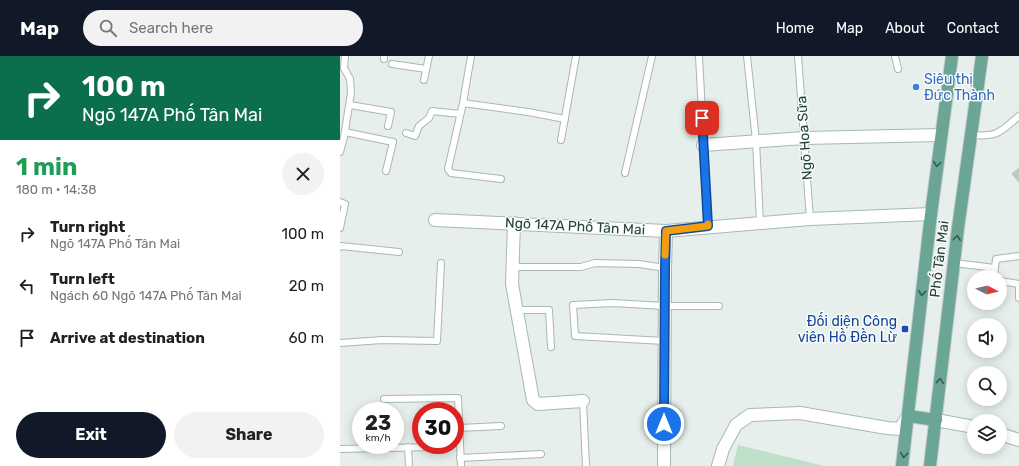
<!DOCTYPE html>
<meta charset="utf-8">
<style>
:root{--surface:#fff;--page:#f2f2f2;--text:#202124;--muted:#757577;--accent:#111827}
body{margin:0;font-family:Rubik,sans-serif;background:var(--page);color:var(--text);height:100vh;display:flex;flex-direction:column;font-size:15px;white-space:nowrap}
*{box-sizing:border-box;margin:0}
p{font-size:13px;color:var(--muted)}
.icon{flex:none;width:22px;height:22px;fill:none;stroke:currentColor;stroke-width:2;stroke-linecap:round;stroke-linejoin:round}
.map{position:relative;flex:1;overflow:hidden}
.side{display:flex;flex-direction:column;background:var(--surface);width:340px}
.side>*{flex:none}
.guide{background:#0b6e4f;color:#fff;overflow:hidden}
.needle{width:26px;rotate:97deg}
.tools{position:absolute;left:627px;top:214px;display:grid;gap:8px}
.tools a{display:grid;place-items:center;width:40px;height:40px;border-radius:50%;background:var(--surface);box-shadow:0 2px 10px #0003;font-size:20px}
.speed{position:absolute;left:12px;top:346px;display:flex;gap:8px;font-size:20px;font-weight:700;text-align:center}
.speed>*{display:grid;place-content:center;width:52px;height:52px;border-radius:50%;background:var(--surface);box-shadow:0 2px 10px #0003;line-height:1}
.speed small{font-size:10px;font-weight:400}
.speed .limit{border:6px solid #d22;background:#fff;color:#111}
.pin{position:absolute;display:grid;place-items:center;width:34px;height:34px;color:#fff;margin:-17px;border-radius:8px;box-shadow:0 2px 6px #0006}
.me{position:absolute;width:44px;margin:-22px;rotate:0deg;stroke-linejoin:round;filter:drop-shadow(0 0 3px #0008)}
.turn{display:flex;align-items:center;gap:14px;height:84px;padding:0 16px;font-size:18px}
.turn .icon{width:52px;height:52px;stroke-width:2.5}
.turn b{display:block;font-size:28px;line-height:34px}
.round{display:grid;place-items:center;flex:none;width:42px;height:42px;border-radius:21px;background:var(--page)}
.overview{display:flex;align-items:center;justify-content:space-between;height:68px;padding:0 16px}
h1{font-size:24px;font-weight:700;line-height:30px;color:#1e9e55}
.cta{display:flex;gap:8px;margin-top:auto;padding:8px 16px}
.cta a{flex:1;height:46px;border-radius:24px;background:var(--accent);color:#fff;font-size:16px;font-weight:700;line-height:46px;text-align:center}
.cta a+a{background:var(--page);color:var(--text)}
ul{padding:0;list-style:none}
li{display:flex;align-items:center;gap:12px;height:52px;padding:0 16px}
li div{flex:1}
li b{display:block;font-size:15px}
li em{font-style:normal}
header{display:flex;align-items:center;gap:24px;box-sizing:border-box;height:56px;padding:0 20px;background:var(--accent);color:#fff}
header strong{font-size:19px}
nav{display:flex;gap:22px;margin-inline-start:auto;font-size:14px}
.search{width:280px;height:36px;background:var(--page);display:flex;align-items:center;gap:10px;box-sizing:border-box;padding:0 14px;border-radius:22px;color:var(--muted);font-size:15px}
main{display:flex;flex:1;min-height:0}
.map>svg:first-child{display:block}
</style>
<header>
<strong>Map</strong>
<div class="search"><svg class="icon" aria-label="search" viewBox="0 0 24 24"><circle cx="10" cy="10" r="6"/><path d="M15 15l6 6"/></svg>Search here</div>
<nav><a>Home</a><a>Map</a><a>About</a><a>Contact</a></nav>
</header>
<main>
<section class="side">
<div class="guide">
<div class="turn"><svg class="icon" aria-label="right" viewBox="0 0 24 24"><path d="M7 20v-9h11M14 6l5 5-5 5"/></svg><div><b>100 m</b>Ngõ 147A Phố Tân Mai</div></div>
</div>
<div class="overview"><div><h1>1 min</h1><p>180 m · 14:38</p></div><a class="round"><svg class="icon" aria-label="close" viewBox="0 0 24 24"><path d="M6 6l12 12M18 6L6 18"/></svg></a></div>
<ul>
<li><svg class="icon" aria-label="right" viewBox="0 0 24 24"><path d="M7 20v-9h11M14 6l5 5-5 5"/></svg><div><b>Turn right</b><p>Ngõ 147A Phố Tân Mai</p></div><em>100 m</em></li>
<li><svg class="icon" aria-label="left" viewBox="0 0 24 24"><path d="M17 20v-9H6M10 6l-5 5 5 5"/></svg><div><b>Turn left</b><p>Ngách 60 Ngõ 147A Phố Tân Mai</p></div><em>20 m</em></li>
<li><svg class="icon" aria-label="arrive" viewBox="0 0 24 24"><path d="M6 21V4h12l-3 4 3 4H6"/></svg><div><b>Arrive at destination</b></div><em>60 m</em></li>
</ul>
<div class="cta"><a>Exit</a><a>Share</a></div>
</section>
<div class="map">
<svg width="679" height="410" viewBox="0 0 679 410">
<rect width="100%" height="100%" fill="#e6efeb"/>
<polygon fill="#bfe0c8" points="398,389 484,410 393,410"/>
<polygon fill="#bbcac4" stroke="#b8c9c2" points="679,112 679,126 672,118"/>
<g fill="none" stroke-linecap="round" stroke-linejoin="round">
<defs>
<g id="service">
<polyline points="131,0 123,47 108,113 111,117 161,123"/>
<polyline points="359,0 368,170"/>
<polyline points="407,0 416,85 420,167"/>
<polyline points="458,0 470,163"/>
<polyline points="555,0 558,13"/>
<polyline points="44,3 44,0"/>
<polyline points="52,8 86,13"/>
<polyline points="84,24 89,0"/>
<polyline points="123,47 188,56 225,63"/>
<polyline points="10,49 51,56 48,70"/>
<polyline points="5,76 53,86 46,115"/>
<polyline points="66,77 75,80 79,70 89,62 92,55 120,58"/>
<path d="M631,79C658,81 659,77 679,60"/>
<polyline points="221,84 236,0"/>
<polyline points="0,96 4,81 11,37 10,23 4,12 5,0"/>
<polyline points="285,117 312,0"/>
<polyline points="0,146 5,148 0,172"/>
<polyline points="0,191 1,190 59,196"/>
<polyline points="614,207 655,212"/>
<polyline points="172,211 241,211 255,207 299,208 325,212"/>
<polyline points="654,221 656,203 679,200"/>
<polyline points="660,225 679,228 679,242"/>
<polyline points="177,254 209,254 211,291"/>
<polyline points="324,285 235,280 233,249 273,247 324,250 379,250"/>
<polyline points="0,287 42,284 97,285 101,207"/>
<polyline points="44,343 118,342 121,410"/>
<polyline points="243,345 246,410"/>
<polyline points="119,372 161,370"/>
<polyline points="68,391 69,410"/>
<polyline points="0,393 95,391"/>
<polyline points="120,402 201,398"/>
</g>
<g id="minor">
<polyline points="363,89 464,82 601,79"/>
<polyline points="95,164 326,175 470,163 591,158"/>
<polyline points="174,167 172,228 193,344 198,348 243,345"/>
<polyline points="324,410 325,212 326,175"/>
<polyline points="378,410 383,393 396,369 410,359 460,357 547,372 560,373 568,360"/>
</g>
<g id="tertiary">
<polyline points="596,364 634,371"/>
<polyline points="660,378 679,384"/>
</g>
<g id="primary">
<polyline points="568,360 596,364"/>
<polyline points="562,410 591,158 612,0"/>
<polyline points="590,410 618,172 642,0"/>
</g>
</defs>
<use href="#service" stroke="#a8b8b2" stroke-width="8"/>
<use href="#minor" stroke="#a8b8b2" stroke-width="14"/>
<use href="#tertiary" stroke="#a8b8b2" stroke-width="14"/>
<use href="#primary" stroke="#c2cac8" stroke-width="14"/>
<use href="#service" stroke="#fff" stroke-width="6"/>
<use href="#minor" stroke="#fff" stroke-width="12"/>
<use href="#tertiary" stroke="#fff" stroke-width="12"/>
<use href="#primary" stroke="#6aa596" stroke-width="12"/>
</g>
<defs><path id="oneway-chevron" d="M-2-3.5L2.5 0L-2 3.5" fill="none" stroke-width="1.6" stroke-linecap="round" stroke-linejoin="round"/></defs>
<g stroke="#365b51">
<use href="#oneway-chevron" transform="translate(597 108) rotate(97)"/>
<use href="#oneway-chevron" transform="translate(617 182) rotate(-83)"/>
<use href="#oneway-chevron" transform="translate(582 237) rotate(96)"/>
<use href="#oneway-chevron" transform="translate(600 325) rotate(-84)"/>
<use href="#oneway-chevron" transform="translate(564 399) rotate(96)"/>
</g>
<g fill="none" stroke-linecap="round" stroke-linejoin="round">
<defs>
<polyline id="route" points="324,368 325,212 326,175 368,170 362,62"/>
</defs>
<use href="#route" stroke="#114b97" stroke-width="10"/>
<use href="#route" stroke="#1a73e8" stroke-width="7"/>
<polyline stroke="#f59e0b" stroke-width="7" points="325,199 326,175 368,170 368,168"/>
</g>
<circle fill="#3f7fe0" stroke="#f7fbf9" stroke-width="1.5" cx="576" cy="31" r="4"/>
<rect fill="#1a4fb4" stroke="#f7fbf9" stroke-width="1.5" x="561" y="269" width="8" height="8" rx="2"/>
<g text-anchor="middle" stroke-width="3" stroke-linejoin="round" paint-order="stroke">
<g font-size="14" fill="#366cbe" stroke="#f7fbf9" text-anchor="start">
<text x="584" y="28">Siêu thị<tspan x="584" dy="16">Đức Thành</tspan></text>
</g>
<g font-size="14" fill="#24423a" stroke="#f7fbf9">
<text transform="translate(464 82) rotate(-94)" y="5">Ngõ Hoa Sữa</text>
<text transform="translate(235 170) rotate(3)" y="5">Ngõ 147A Phố Tân Mai</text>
<text transform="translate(599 203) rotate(-83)" y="5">Phố Tân Mai</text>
</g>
<g font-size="14" fill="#164399" stroke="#f7fbf9" text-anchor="end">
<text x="557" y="270">Đối diện Công<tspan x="557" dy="16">viên Hồ Đền Lừ</tspan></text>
</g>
</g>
</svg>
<div class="tools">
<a><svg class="needle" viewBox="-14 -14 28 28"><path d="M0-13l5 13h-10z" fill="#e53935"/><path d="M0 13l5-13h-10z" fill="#757577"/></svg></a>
<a><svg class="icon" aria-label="sound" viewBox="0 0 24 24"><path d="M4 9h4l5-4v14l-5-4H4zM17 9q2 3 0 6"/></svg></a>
<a><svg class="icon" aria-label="search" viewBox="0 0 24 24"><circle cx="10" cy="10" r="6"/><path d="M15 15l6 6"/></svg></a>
<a><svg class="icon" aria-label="layers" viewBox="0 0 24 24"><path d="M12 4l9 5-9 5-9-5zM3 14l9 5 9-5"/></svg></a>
</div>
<div class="speed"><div>23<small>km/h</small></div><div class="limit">30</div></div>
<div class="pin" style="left:362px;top:62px;background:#d93025"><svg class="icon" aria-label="arrive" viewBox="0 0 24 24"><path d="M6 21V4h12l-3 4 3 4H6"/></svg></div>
<svg class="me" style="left:324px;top:368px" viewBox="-20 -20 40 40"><circle r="17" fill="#1a73e8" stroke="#fff" stroke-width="3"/><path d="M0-11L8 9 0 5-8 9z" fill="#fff"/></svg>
</div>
</main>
